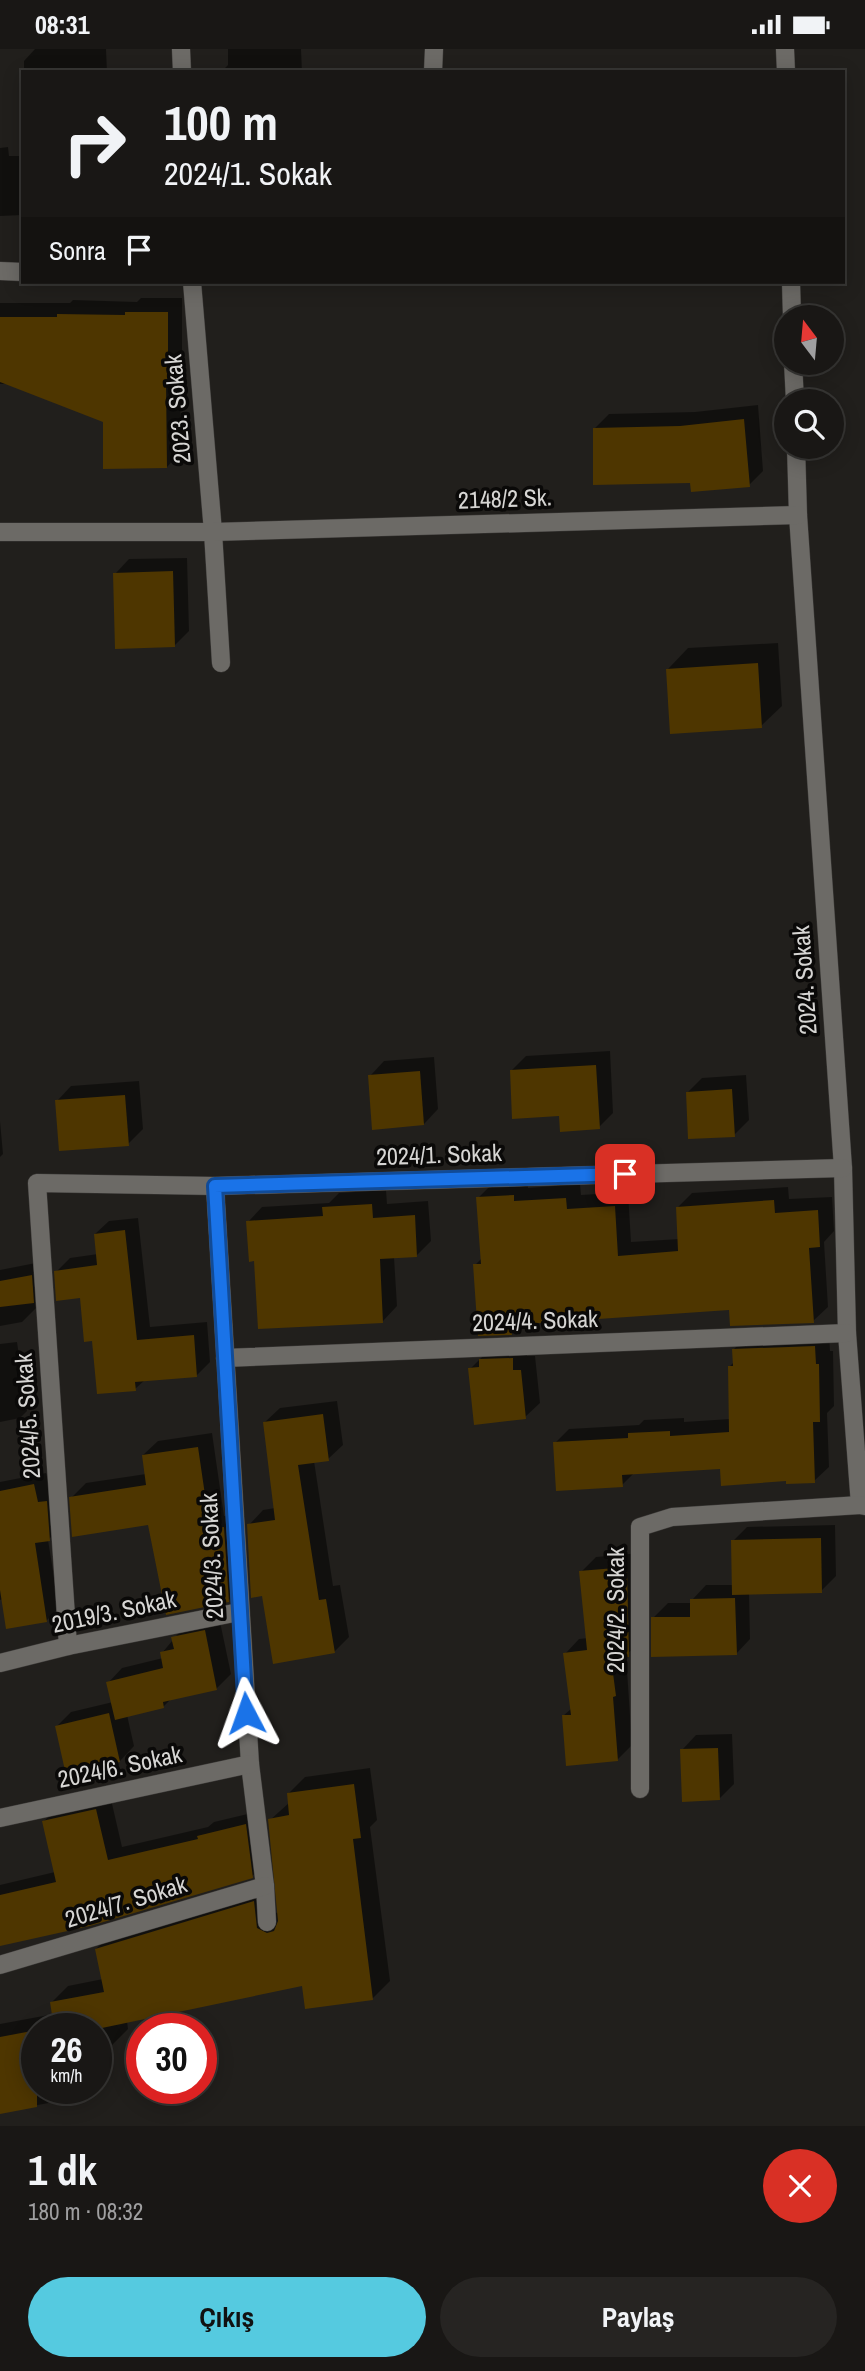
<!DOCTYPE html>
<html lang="tr">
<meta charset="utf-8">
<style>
:root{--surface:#191715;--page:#262422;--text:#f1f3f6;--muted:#9f9fa0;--line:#373634;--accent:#55cae0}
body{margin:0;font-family:"Archivo Narrow",sans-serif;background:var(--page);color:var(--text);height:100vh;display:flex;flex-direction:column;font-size:26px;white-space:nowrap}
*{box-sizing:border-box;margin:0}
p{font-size:23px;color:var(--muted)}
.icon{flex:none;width:38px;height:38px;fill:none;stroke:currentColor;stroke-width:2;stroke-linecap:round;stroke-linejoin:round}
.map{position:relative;height:2077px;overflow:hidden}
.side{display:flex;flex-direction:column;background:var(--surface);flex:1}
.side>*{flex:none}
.banner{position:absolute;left:21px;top:21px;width:824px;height:214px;border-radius:0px;box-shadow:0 4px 18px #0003,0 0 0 2px var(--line);background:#191715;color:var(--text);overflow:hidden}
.needle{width:46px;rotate:344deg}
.tools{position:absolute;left:774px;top:256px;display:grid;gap:14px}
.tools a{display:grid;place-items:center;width:70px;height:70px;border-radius:50%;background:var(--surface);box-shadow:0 4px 18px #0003,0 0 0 2px var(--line);font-size:35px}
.speed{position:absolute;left:21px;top:1964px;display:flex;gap:14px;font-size:35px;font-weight:700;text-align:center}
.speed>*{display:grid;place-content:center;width:91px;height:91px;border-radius:50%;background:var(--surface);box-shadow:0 4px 18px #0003,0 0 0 2px var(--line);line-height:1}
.speed small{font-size:18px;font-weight:400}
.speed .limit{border:10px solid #d22;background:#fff;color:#111}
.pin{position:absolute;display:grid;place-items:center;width:60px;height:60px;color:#fff;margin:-30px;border-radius:14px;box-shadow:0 4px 10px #0006}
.me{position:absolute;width:77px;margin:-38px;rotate:356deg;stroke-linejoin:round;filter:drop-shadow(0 0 5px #0008)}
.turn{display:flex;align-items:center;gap:24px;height:147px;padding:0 28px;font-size:32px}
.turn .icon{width:91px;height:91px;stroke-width:2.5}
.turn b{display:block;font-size:49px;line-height:60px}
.then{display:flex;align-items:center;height:66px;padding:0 28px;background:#0003;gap:14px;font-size:26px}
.round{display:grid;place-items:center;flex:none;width:74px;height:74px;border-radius:37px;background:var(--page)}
.summary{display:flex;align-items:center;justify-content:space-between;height:119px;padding:0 28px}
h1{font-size:42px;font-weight:800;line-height:52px}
.button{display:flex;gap:14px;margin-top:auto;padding:14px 28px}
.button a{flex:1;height:80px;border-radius:42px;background:var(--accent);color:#111;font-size:28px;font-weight:800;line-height:80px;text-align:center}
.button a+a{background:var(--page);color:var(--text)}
.status{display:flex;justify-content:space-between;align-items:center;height:49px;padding:0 35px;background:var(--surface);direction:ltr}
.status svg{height:19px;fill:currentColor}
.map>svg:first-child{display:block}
</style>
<div class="status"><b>08:31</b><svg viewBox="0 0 49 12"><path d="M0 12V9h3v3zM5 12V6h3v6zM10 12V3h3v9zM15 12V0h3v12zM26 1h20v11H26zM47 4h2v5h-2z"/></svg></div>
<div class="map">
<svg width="865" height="2077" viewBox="0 0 865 2077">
<rect width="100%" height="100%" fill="#211f1c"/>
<g fill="#0007">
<polygon points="35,0 106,0 107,23 24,23 24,12"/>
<polygon points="228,0 301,0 302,23 221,23 228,16"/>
<polygon points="8,98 9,107 23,107 23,166 0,167 0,99"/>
<polygon points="141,249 182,249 182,315 180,318 181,403 167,418 105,372 10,335 0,335 0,254 70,254 73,251 137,253"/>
<polygon points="758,356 763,422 749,436 692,432 594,380 609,365 695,363"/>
<polygon points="187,509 189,582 174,597 115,525 129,510"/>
<polygon points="778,594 782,657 761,677 668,620 688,599"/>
<polygon points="610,1002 613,1064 599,1078 561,1065 511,1022 526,1007"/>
<polygon points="434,1008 438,1060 424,1075 370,1027 384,1012"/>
<polygon points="746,1026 749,1071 734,1086 687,1044 702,1029"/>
<polygon points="139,1032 143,1080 128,1095 57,1052 71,1037"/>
<polygon points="0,1072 3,1105 0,1108"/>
<polygon points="528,1132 528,1139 580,1135 581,1146 628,1143 631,1193 679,1190 678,1158 692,1144 788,1138 789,1150 832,1148 834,1182 824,1193 828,1258 813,1272 731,1260 522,1274 511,1284 475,1216 482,1209 478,1149 493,1134"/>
<polygon points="386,1141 387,1155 428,1152 431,1192 416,1207 394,1208 397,1257 383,1272 256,1211 248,1173 262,1158 329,1154 339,1144"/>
<polygon points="138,1169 150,1278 207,1273 210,1313 197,1326 145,1331 135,1340 94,1290 82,1247 56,1223 70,1209 98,1205 95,1185 109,1172"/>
<polygon points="46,1212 47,1238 35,1250 36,1259 22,1273 0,1277 0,1221"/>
<polygon points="829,1283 830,1302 833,1302 834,1357 827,1364 829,1418 814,1432 722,1418 634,1424 622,1436 555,1394 569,1380 639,1376 644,1371 684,1369 684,1373 730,1370 729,1318 734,1313 733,1301 748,1286"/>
<polygon points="17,1293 27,1362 20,1369 0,1373 0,1295"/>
<polygon points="527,1295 527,1307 535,1307 540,1354 525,1368 470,1320 484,1306"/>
<polygon points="337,1352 343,1396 328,1410 314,1412 333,1537 340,1536 349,1588 334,1603 249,1476 263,1461 275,1459 265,1373 280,1359"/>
<polygon points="212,1384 224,1467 238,1465 243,1537 228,1552 149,1474 71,1449 86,1434 146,1425 143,1406 158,1392"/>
<polygon points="46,1424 61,1478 48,1491 59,1559 46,1572 3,1550 0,1551 0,1433"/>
<polygon points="835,1476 836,1527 821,1542 749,1543 750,1590 736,1605 653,1569 668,1554 692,1554 692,1551 706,1536 734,1536 733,1492 747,1478"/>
<polygon points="641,1504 642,1592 626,1606 632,1696 617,1711 563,1667 572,1659 565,1605 579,1590 588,1589 581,1523 596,1508"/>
<polygon points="219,1568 231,1625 216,1640 172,1649 164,1657 127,1666 134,1697 120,1712 57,1677 71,1663 113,1653 108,1634 122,1619 163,1609 162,1604 187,1574"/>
<polygon points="732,1685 734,1735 719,1750 682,1701 696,1686"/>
<polygon points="370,1719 377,1771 370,1778 390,1932 373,1949 304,1935 127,1972 128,1980 111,1997 96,1999 96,1979 37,1979 37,2039 77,2039 65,2051 0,2063 0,1975 54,1965 51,1954 68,1937 103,1930 96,1900 113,1883 271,1836 273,1862 279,1865 270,1771 290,1753 288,1745 305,1728"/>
<polygon points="110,1746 122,1798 208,1778 214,1773 260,1762 266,1813 252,1827 0,1896 0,1836 55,1823 44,1772 59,1758"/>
</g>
<g fill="#4e3600">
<polygon points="125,263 168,263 168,331 166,331 167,419 103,420 103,373 0,333 0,268 57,268 57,265 125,266"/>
<polygon points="744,370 750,438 691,443 690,434 593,436 593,379 680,377"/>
<polygon points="173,522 175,598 115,600 113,524"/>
<polygon points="758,614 762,679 670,685 666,620"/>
<polygon points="596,1016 600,1080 560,1083 559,1067 512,1070 510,1021"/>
<polygon points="420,1022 424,1076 372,1081 368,1026"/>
<polygon points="732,1040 735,1088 688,1090 686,1043"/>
<polygon points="125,1046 129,1097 59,1102 55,1051"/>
<polygon points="514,1146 514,1152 566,1149 567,1160 615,1157 618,1207 678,1202 676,1158 774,1151 775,1164 818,1161 820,1198 809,1199 814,1274 730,1277 729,1261 511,1276 512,1286 478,1287 473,1215 481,1215 476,1148"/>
<polygon points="372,1155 373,1169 415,1166 417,1208 380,1210 383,1274 258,1280 254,1212 249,1213 246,1172 323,1167 322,1158"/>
<polygon points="125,1181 137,1291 194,1286 197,1328 135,1333 136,1342 97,1345 92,1292 84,1293 80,1249 56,1252 54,1222 97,1216 94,1185"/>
<polygon points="32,1226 34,1254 0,1258 0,1232"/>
<polygon points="815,1297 816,1315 819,1315 820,1373 813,1373 815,1434 786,1435 786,1432 721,1437 720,1420 622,1426 623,1438 556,1442 553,1393 628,1389 628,1384 670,1382 670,1387 729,1383 728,1317 733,1317 732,1300"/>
<polygon points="513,1309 513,1321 521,1321 526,1370 474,1376 468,1319 479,1318 479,1310"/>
<polygon points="323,1365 329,1412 298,1416 319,1551 326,1550 335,1604 273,1615 262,1547 251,1549 247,1475 275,1471 263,1373"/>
<polygon points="198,1398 210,1480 224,1478 229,1553 166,1566 148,1476 72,1488 69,1448 146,1436 142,1406"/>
<polygon points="34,1435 38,1453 47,1452 50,1492 35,1494 47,1573 6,1580 0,1541 0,1442"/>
<polygon points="821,1489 822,1544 732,1546 731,1491"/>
<polygon points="627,1518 629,1608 611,1609 616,1647 613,1648 618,1712 566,1717 562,1666 571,1666 563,1604 587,1601 579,1522"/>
<polygon points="735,1549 737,1606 651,1608 651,1568 690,1568 690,1550"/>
<polygon points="205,1581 217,1641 163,1653 164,1659 115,1671 106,1633 163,1619 160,1603 174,1600 171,1588"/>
<polygon points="109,1664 120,1713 66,1726 55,1677"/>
<polygon points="718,1699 720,1751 682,1753 680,1700"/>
<polygon points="354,1735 361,1789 353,1790 373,1951 305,1960 302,1937 102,1979 54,1979 50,1953 104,1943 95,1900 254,1852 257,1879 267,1884 274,1882 278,1872 268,1770 289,1766 287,1744"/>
<polygon points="96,1760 108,1811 198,1790 197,1787 246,1775 253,1829 90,1877 0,1897 0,1846 56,1833 42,1772"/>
<polygon points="37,1981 37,2058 0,2065 0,1988"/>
</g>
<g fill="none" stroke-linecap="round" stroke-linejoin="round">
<defs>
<polyline id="lane" points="213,483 221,614"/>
<g id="street">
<polyline points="181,0 182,23"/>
<polyline points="785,0 786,23"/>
<polyline points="433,23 434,0"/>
<polyline points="0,222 23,223"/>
<polyline points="192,233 213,483"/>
<polyline points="791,233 792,268"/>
<polyline points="793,313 795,352"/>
<polyline points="796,397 798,466 843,1119 847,1284 860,1456 865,1457"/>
<polyline points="0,483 213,483 798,466"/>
<polyline points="215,1137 250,1715 265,1837 267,1873"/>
<polyline points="225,1309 847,1284"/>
<polyline points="68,1597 37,1134 215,1137 843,1119"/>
<polyline points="0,1614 68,1597 239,1563"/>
<polyline points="640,1740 640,1478 672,1468 860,1456"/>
<polyline points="0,1769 250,1715"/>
<polyline points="0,1916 265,1837"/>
</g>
</defs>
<use href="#lane" stroke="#3c3a38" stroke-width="19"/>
<use href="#street" stroke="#3c3a38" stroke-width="19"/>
<use href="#lane" stroke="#6c6a66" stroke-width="18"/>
<use href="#street" stroke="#6c6a66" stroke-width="18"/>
</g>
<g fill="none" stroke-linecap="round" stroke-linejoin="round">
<defs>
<polyline id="route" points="246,1664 215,1137 625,1125"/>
</defs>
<use href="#route" stroke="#114b97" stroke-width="18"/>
<use href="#route" stroke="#1a73e8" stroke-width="12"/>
</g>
<g text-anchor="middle" stroke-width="7" stroke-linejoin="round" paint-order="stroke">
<g font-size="24" fill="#d6d5d3" stroke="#0a0908">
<text transform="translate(178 360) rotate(-95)" y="8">2023. Sokak</text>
<text transform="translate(505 450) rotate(-2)" y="8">2148/2 Sk.</text>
<text transform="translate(805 931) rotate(-94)" y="8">2024. Sokak</text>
<text transform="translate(439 1106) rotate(-2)" y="8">2024/1. Sokak</text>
<text transform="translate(535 1272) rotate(-2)" y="8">2024/4. Sokak</text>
<text transform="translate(28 1367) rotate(-94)" y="8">2024/5. Sokak</text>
<text transform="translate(212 1507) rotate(-93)" y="8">2024/3. Sokak</text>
<text transform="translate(616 1561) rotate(-90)" y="8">2024/2. Sokak</text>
<text transform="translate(114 1563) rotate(-12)" y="8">2019/3. Sokak</text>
<text transform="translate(120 1718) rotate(-12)" y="8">2024/6. Sokak</text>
<text transform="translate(126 1853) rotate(-17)" y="8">2024/7. Sokak</text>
</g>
</g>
</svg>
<div class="tools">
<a><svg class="needle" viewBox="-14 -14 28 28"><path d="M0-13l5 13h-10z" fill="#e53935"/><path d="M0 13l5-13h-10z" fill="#9f9fa0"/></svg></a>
<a><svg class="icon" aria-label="search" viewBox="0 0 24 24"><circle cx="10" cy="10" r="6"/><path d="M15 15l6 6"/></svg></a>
</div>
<div class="speed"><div>26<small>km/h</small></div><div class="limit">30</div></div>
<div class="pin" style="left:625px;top:1125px;background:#d93025"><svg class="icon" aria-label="arrive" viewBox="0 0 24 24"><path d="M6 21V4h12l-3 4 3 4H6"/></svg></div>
<svg class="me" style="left:246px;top:1664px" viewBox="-20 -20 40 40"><path d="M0-17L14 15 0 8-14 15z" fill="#1a73e8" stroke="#fff" stroke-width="4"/></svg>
<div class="banner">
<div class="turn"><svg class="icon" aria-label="right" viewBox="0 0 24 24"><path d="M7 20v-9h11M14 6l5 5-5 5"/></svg><div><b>100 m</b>2024/1. Sokak</div></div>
<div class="then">Sonra<svg class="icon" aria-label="arrive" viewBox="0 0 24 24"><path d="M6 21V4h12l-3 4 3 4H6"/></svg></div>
</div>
</div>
<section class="side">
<div class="summary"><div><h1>1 dk</h1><p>180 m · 08:32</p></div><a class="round" style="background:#d93025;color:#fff"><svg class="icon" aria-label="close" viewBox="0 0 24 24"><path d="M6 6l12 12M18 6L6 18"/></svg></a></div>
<div class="button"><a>Çıkış</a><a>Paylaş</a></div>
</section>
